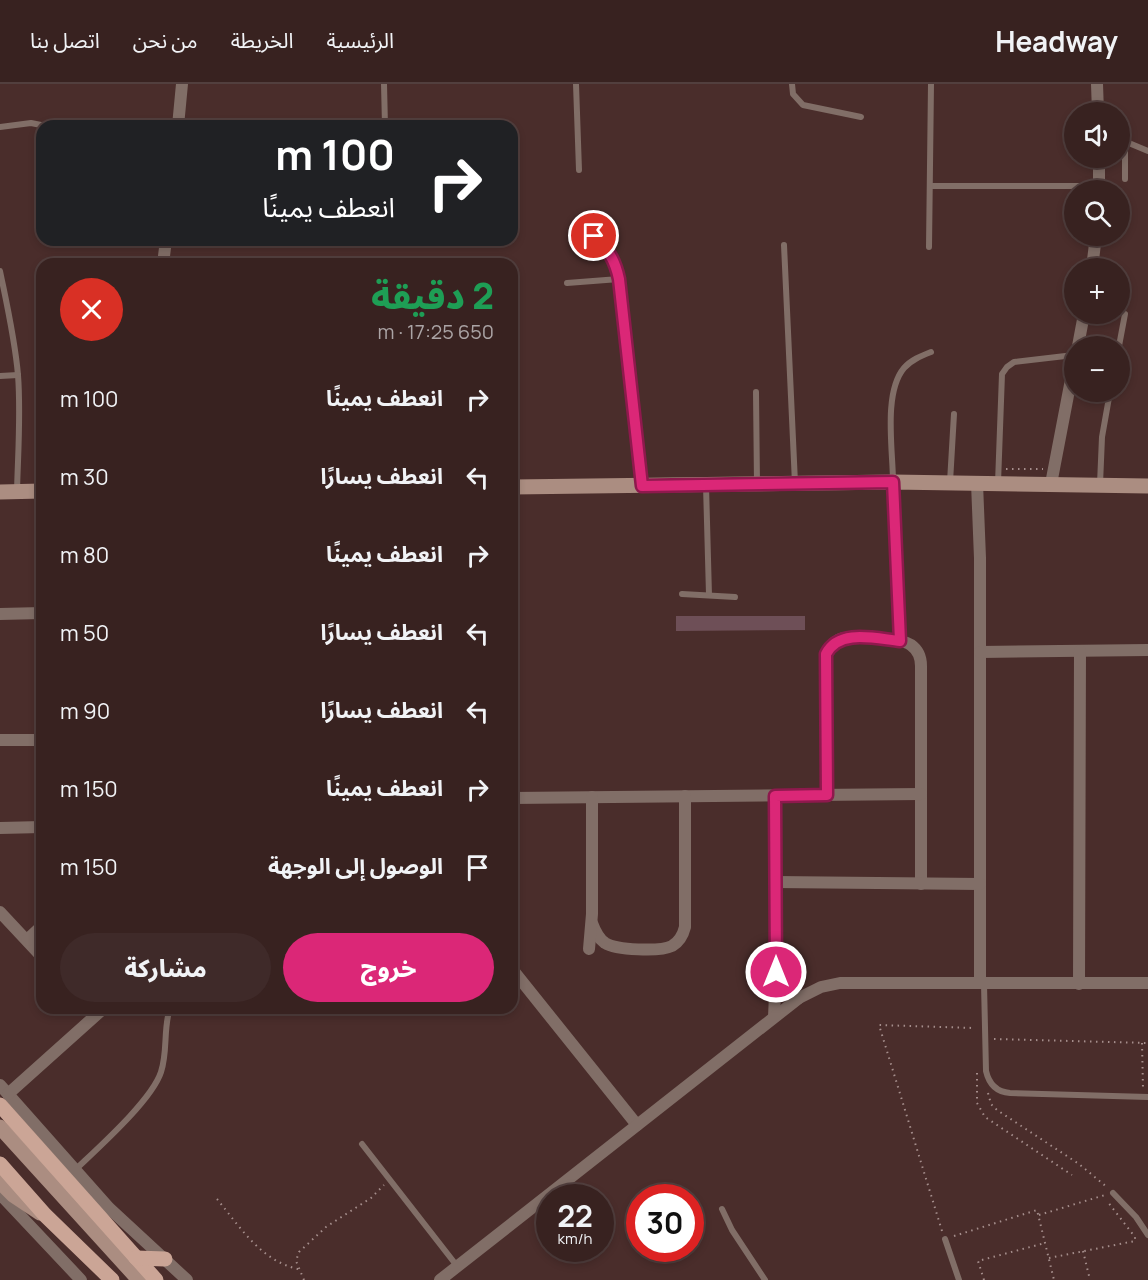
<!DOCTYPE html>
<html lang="ar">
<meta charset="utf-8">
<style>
:root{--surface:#382220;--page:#3f2a29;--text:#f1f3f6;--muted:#aba4a5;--line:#523f3e;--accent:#db2777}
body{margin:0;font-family:Manrope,"Noto Sans Arabic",sans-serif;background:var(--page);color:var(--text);direction:rtl;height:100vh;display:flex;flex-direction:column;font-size:22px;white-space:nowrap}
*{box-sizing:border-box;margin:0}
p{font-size:20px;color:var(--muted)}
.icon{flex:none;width:33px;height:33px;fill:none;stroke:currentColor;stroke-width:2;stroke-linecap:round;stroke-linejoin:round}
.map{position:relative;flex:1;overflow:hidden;direction:ltr}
.drawer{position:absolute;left:36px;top:174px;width:482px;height:756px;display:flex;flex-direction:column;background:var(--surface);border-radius:18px;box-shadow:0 3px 9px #0003,0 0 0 2px var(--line);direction:rtl}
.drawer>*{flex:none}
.banner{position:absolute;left:36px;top:36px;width:482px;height:126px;border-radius:18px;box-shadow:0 3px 9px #0003,0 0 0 2px var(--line);direction:rtl;background:#202124;color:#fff;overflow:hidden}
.fabs{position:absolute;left:1064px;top:18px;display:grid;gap:12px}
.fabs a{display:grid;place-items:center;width:66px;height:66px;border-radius:50%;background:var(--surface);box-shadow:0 3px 9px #0003,0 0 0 2px var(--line);font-size:30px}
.speed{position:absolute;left:536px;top:1100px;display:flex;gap:12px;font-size:30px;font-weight:700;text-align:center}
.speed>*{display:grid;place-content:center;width:78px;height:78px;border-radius:50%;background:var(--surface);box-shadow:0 3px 9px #0003,0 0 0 2px var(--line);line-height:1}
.speed small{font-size:15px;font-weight:400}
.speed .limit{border:9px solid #d22;background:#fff;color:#111}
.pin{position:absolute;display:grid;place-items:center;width:51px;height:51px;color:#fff;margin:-26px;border:3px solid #fff;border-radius:50%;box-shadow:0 2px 6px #0007}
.me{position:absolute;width:66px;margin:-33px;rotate:0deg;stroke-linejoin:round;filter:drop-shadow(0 0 4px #0008)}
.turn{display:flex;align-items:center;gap:21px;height:126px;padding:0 24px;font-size:27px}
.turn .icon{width:78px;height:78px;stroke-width:2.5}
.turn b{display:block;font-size:42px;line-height:51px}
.round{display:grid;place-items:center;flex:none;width:63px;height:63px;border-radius:32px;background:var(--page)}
.summary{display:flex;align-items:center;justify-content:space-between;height:102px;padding:0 24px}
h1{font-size:36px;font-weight:800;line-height:45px;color:#1e9e55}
.primary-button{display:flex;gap:12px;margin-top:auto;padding:12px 24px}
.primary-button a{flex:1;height:69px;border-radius:36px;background:var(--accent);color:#fff;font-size:24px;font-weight:800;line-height:69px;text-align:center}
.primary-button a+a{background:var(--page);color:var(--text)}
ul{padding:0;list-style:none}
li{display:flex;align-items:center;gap:18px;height:78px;padding:0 24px}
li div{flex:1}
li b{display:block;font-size:22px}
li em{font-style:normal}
header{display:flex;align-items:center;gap:36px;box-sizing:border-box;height:84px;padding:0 30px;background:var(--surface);border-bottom:2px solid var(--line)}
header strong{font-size:28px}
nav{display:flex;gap:33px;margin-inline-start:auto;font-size:21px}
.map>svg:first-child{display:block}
</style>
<header>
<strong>Headway</strong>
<nav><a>الرئيسية</a><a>الخريطة</a><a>من نحن</a><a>اتصل بنا</a></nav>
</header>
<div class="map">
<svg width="1148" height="1196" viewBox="0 0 1148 1196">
<rect width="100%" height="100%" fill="#4a2d2b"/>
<polygon fill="#6e4f57" points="676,532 805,532 805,546 676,547"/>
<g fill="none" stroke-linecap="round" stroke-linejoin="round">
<g stroke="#a58e8c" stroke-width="2" stroke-dasharray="1.5 4.5" stroke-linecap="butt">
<polyline points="1006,385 1043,385"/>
<polyline points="994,955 1148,959"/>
<polyline points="1142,959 1143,1004"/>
<polyline points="977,989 977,1019 985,1033 1072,1091"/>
<polyline points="988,1009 991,1020 997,1026 1079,1080 1108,1104"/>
<path d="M217,1115C240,1143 261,1177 298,1185"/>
<polyline points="1039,1131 1105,1111"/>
<polyline points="942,1147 879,941 975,944"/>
<polyline points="954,1152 1037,1126 1054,1196"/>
<polyline points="1083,1167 1090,1196"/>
<polyline points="1049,1174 1135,1157 1135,1153 1107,1117"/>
<polyline points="304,1196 296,1177 299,1168 326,1143 371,1114 384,1101"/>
<polyline points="984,1196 978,1177 1045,1159"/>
</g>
<g stroke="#816e67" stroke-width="6">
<polyline points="384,0 385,42"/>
<polyline points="576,0 579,86"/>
<polyline points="792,0 793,10 803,21 861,33"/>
<polyline points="0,43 31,39 46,42"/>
<polyline points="1124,57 1148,67"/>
<polyline points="1125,58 1125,95"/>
<polyline points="930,102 1099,102"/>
<path d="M578,144C596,153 606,163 616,180L642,401"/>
<polyline points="784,161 795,399"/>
<polyline points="929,163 931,0"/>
<path d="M0,187C7,221 15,256 18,291C21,330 18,368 17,407"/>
<polyline points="567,199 619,195"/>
<polyline points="1119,262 1125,230"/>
<polyline points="0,292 18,291"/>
<polyline points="756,308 757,400"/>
<path d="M893,398C893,367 883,309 904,284C911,276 921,272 931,268"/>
<polyline points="950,398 954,330"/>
<polyline points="998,399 1002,290 1007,283 1014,278 1074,271"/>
<polyline points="1100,400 1102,353 1110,308"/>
<polyline points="706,401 709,511"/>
<polyline points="682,510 735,513"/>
<path d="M984,900L986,987C989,1000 996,1008 1010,1009L1148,1013"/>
<polyline points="362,1060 457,1182"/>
<path d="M75,1086C98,1064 152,1016 161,988C168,967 163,945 170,924"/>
<polyline points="1113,1109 1136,1133 1148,1151"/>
<polyline points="722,1125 732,1146 765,1196"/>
<polyline points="945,1155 959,1196"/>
</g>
<g stroke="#816e67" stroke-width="12">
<polyline points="1097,0 1098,28"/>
<polyline points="178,42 182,0"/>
<polyline points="1099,106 1099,74"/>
<polyline points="163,180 166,156"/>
<polyline points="1092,184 1096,152"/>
<polyline points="1078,262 1084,230"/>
<polyline points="893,398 900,557"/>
<polyline points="977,399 980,474 980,899"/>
<polyline points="1051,400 1074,280"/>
<polyline points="0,530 42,529"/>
<polyline points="980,568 1148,566"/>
<polyline points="0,656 42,656"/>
<path d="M827,711L825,575C827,567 830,560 838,556C849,550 901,554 911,561C918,566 921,574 921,582V800"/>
<polyline points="512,714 921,710"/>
<polyline points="0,744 42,743"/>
<polyline points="775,798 980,800"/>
<polyline points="0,828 42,873"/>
<path d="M592,839C595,847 598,854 605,859C616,866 660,868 672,862C679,858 683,851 685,843V712"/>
<polyline points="27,856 42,842"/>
<polyline points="589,865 592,830 592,713"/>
<polyline points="512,885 637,1041"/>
<polyline points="776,889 784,902 799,914"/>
<polyline points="1079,900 1080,567"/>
<polyline points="774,933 776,888 775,712"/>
<polyline points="0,1001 109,1124 187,1196"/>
<polyline points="8,1010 104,924"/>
<polyline points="0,1110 81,1196"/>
<polyline points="440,1196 799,914 821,903 840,899 1148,899"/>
</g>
<g stroke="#ab8d81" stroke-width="15">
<polyline points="512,403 893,398 1148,402"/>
<polyline points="0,408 42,407"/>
<polyline points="0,1043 139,1196"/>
<polyline points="0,1098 13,1111 40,1129"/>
</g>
<g stroke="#cba596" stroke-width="15">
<polyline points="0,1021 156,1196"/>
<polyline points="0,1080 45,1131 112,1196"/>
<polyline points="136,1174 165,1175"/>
</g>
</g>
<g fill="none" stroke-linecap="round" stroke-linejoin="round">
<defs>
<path id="route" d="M594,152C608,165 615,176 619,195L642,402L893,398L900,557C877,555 839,544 826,570L827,711L775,712L776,888"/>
</defs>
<use href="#route" stroke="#8e194d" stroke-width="15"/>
<use href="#route" stroke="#db2777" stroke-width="10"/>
</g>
</svg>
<div class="fabs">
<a><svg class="icon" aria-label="sound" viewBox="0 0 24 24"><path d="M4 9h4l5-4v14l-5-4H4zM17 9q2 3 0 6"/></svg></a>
<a><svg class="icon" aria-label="search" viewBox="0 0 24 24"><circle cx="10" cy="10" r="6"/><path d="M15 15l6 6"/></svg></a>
<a>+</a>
<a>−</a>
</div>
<div class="speed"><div>22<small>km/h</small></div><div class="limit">30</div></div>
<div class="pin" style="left:594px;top:152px;background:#d93025"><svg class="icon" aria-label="arrive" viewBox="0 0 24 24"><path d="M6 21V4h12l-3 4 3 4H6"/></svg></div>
<svg class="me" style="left:776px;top:888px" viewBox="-20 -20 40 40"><circle r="17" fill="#db2777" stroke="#fff" stroke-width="3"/><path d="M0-11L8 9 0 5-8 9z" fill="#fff"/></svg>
<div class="banner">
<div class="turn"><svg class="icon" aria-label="right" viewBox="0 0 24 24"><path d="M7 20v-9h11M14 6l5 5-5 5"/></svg><div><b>100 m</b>انعطف يمينًا</div></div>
</div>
<section class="drawer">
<div class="summary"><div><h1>2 دقيقة</h1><p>650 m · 17:25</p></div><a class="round" style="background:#d93025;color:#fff"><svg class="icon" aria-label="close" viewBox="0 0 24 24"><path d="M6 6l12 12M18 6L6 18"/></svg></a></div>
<ul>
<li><svg class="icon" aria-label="right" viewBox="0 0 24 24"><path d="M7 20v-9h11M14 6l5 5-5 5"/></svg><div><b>انعطف يمينًا</b></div><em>100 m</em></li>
<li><svg class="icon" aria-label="left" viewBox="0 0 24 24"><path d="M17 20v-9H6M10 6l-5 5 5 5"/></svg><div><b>انعطف يسارًا</b></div><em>30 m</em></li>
<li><svg class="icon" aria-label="right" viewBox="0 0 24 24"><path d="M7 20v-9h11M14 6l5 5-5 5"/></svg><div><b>انعطف يمينًا</b></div><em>80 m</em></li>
<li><svg class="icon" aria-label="left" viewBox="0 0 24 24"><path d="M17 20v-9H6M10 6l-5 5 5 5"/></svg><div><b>انعطف يسارًا</b></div><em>50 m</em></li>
<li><svg class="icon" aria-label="left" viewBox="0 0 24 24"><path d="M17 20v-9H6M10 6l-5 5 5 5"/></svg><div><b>انعطف يسارًا</b></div><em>90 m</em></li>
<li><svg class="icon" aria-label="right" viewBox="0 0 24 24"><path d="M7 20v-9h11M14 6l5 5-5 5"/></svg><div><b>انعطف يمينًا</b></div><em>150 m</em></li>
<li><svg class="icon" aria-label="arrive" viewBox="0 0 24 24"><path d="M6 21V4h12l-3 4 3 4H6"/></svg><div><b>الوصول إلى الوجهة</b></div><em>150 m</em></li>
</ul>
<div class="primary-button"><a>خروج</a><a>مشاركة</a></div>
</section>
</div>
